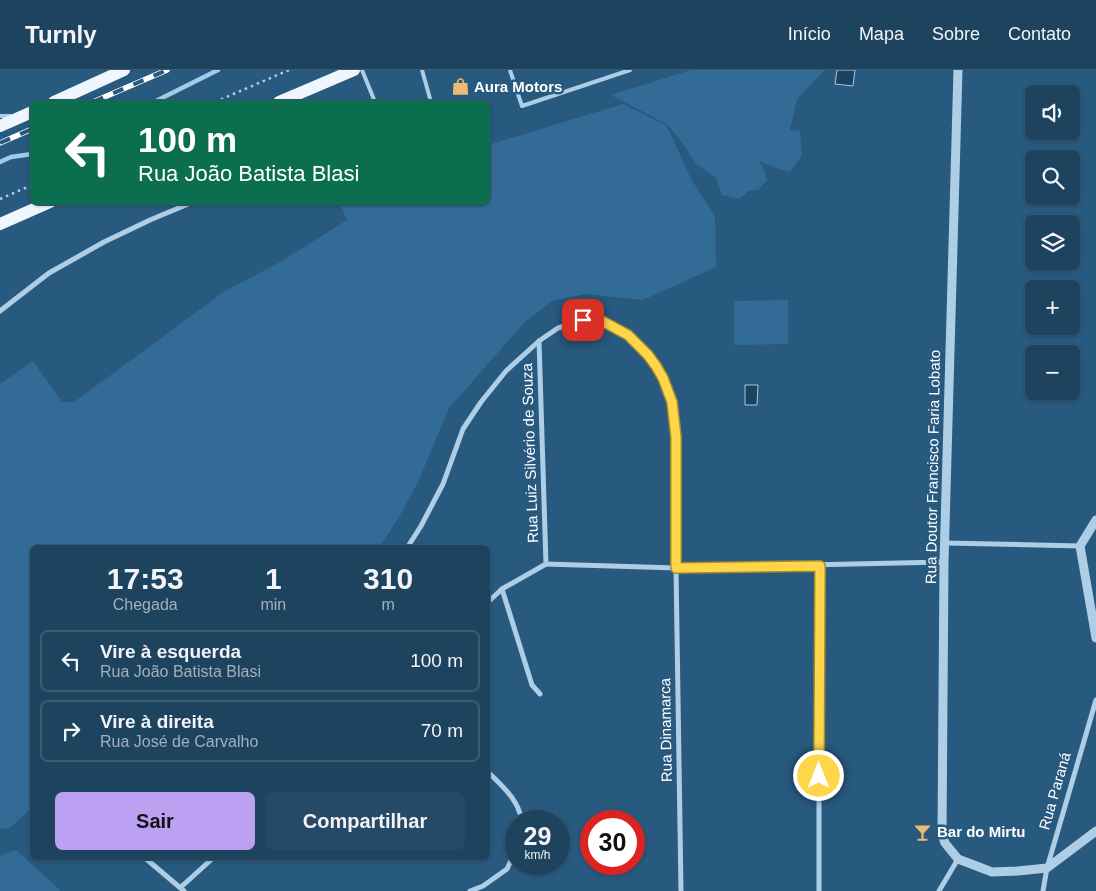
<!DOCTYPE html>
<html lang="pt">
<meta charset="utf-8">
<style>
:root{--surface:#1e435f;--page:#264a65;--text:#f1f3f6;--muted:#a1b0bd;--line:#3c5c74;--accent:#bca0f2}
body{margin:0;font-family:Helvetica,sans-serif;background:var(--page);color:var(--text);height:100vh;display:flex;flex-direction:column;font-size:19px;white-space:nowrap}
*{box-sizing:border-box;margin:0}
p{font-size:16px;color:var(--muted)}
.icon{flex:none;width:28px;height:28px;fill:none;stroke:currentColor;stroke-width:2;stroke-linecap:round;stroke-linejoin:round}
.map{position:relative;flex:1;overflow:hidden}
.drawer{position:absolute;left:30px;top:475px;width:460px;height:315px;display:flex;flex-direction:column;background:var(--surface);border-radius:8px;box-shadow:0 1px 4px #0004,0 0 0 1px var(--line)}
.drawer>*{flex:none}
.top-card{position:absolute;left:30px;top:30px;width:460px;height:105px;border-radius:8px;box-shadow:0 1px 4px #0004,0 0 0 1px var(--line);background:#0b6e4f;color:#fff;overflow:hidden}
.fabs{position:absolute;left:1025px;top:15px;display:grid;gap:10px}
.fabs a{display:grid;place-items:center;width:55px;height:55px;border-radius:8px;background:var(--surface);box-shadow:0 1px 4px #0004,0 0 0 1px var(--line);font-size:25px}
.speed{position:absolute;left:505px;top:740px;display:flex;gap:10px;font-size:25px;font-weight:700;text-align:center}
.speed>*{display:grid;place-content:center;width:65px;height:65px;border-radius:50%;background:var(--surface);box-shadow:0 1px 4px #0004,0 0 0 1px var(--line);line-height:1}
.speed small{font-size:12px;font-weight:400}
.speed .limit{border:8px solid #d22;background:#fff;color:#111}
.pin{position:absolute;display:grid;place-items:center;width:42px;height:42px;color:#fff;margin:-21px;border-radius:10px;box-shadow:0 2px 8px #0006}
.me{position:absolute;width:55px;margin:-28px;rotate:0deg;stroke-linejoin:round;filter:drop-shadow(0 0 4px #0008)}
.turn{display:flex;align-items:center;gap:18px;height:105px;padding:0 25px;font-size:22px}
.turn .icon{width:65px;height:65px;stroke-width:2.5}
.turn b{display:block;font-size:35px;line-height:42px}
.eta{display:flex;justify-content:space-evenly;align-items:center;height:85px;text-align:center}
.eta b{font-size:30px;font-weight:800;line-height:35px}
.action{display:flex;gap:10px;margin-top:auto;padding:10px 25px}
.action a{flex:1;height:58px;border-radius:8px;background:var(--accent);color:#111;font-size:20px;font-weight:800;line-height:58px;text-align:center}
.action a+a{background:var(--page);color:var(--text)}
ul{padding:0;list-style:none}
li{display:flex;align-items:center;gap:15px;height:62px;margin:0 10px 8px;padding:0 15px;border:2px solid var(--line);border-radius:8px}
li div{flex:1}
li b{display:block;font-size:19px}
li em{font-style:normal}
header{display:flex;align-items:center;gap:30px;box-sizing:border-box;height:70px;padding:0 25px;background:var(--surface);border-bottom:1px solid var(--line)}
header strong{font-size:24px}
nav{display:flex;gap:28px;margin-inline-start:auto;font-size:18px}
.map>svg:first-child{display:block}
</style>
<header>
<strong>Turnly</strong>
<nav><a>Início</a><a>Mapa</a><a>Sobre</a><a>Contato</a></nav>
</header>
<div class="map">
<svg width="1096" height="821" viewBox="0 0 1096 821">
<rect width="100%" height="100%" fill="#28597f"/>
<g fill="#326c96">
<polygon points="691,0 825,0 797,29 790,60 800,61 802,85 790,102 782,100 759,91 764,100 767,110 758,120 748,121 740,129 722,125 716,108 696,94 684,75 668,55 611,25"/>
<polygon points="623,34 667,56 691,109 715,146 716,197 643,230 586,224 552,231 524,253 449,338 418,412 399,447 380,477 32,478 32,737 10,758 0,759 0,314 33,291 62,332 74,332 225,221 282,191 347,150 339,133 488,132 488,75"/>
<polygon points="788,230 788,274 734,275 734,231"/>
<polygon points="16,780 59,819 61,821 0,821 0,786 6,783"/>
</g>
<g fill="#1c4260" stroke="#a3cbe5">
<polygon points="837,0 855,0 853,16 835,14"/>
<polygon points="745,315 758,315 757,335 745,335"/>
</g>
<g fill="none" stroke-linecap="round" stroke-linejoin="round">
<g stroke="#a3cbe5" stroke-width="4.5">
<polyline points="154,32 218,0"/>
<polyline points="0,92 11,87 32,84"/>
</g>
<g stroke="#aecee5" stroke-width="2.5" stroke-dasharray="2.5 4" stroke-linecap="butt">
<polyline points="104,28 106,32"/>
<polyline points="215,32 289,0"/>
<polyline points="0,129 32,115"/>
</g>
<g stroke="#aecee5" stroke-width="4">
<polyline points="362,0 375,32"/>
<polyline points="422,0 431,32"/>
<polyline points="510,0 522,36 630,0"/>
<polyline points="0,46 11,46"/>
</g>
<g stroke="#aecee5" stroke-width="5">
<polyline points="0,241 49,203 104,172 150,150 193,132"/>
<polyline points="539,271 546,494"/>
<polyline points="945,473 1080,476"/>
<polyline points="407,478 421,456 443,414 463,359 481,332 506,301 539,271 558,258 583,250 604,252 628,265 648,285 663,308 672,332 676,367 676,498 681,821"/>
<polyline points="546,494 676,498 944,492"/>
<polyline points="502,519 532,615 540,624"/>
<polyline points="488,532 502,519 546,494"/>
<path d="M488,702C503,717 518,729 522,751"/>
<polyline points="145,788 184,821"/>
<polyline points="181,817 213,788"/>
<polyline points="470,821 483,816 507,799 516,780"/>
<polyline points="819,821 819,496"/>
<polyline points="939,821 958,789"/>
<polyline points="1043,821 1047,798 1096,630"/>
</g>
<g stroke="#aecee5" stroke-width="9">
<polyline points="958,0 944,492 942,764 945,773 958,789 992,802 1018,801 1047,798 1096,761"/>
<polyline points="1096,450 1080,476 1096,568"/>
</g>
<g stroke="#eff6fd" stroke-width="12">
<polyline points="54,32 124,0"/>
<polyline points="279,32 354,0"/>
<polyline points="0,56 32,42"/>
<polyline points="0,154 50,132"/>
</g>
<defs>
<g id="rail">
<polyline points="93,32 167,0"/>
<polyline points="0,73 32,59"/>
</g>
</defs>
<use href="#rail" stroke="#fff" stroke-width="5.5"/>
<use href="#rail" stroke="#28597f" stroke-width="4" stroke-dasharray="11" stroke-linecap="butt"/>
</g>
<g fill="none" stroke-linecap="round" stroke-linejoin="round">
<defs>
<polyline id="route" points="583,250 604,252 628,265 648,285 656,296 663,308 672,332 676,367 676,498 820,496 819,706"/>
</defs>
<use href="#route" stroke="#a68a30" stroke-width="12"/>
<use href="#route" stroke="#ffd54a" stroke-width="9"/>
</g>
<defs>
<symbol id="shop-bare" viewBox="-9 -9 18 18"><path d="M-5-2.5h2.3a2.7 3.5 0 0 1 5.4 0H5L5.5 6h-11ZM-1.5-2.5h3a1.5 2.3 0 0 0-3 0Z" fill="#edba75" stroke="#28597f" stroke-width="2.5" paint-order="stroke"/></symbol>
<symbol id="bar-bare" viewBox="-9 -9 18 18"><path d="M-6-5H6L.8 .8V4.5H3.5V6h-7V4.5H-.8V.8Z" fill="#edba75" stroke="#28597f" stroke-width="2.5" paint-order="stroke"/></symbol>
</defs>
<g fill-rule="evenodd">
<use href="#shop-bare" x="448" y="4" width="25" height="25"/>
<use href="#bar-bare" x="910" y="750" width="25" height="25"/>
</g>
<g text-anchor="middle" stroke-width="5" stroke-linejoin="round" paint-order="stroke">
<g font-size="15" font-weight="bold" fill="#fff" stroke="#28597f" text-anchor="start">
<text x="474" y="22">Aura Motors</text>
<text x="937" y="767">Bar do Mirtu</text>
</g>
<g font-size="15" fill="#fff" stroke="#28597f">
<text transform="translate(530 383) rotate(-92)" y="5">Rua Luiz Silvério de Souza</text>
<text transform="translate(933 397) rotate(-89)" y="5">Rua Doutor Francisco Faria Lobato</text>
<text transform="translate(666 660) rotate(-91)" y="5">Rua Dinamarca</text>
<text transform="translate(1055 721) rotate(-74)" y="5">Rua Paraná</text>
</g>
</g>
</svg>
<div class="fabs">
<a><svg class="icon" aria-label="sound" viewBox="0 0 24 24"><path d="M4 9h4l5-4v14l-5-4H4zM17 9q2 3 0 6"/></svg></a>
<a><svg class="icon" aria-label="search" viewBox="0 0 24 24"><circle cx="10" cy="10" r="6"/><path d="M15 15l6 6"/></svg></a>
<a><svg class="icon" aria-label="layers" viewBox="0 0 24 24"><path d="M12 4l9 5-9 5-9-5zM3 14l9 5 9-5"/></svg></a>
<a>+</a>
<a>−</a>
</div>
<div class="speed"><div>29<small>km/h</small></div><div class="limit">30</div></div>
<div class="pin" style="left:583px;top:250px;background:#d93025"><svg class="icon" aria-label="arrive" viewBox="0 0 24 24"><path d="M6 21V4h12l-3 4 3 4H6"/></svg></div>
<svg class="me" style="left:819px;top:706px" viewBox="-20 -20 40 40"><circle r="17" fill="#ffd54a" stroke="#fff" stroke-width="3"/><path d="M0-11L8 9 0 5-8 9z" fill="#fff"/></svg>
<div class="top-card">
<div class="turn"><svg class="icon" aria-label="left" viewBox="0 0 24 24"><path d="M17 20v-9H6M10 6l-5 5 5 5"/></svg><div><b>100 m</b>Rua João Batista Blasi</div></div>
</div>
<section class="drawer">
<div class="eta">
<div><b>17:53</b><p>Chegada</p></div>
<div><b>1</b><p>min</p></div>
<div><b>310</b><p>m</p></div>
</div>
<ul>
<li><svg class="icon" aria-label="left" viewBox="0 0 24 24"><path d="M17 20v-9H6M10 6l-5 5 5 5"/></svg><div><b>Vire à esquerda</b><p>Rua João Batista Blasi</p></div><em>100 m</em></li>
<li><svg class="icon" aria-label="right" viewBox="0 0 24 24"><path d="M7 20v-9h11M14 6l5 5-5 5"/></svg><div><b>Vire à direita</b><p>Rua José de Carvalho</p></div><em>70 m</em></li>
</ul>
<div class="action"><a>Sair</a><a>Compartilhar</a></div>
</section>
</div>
